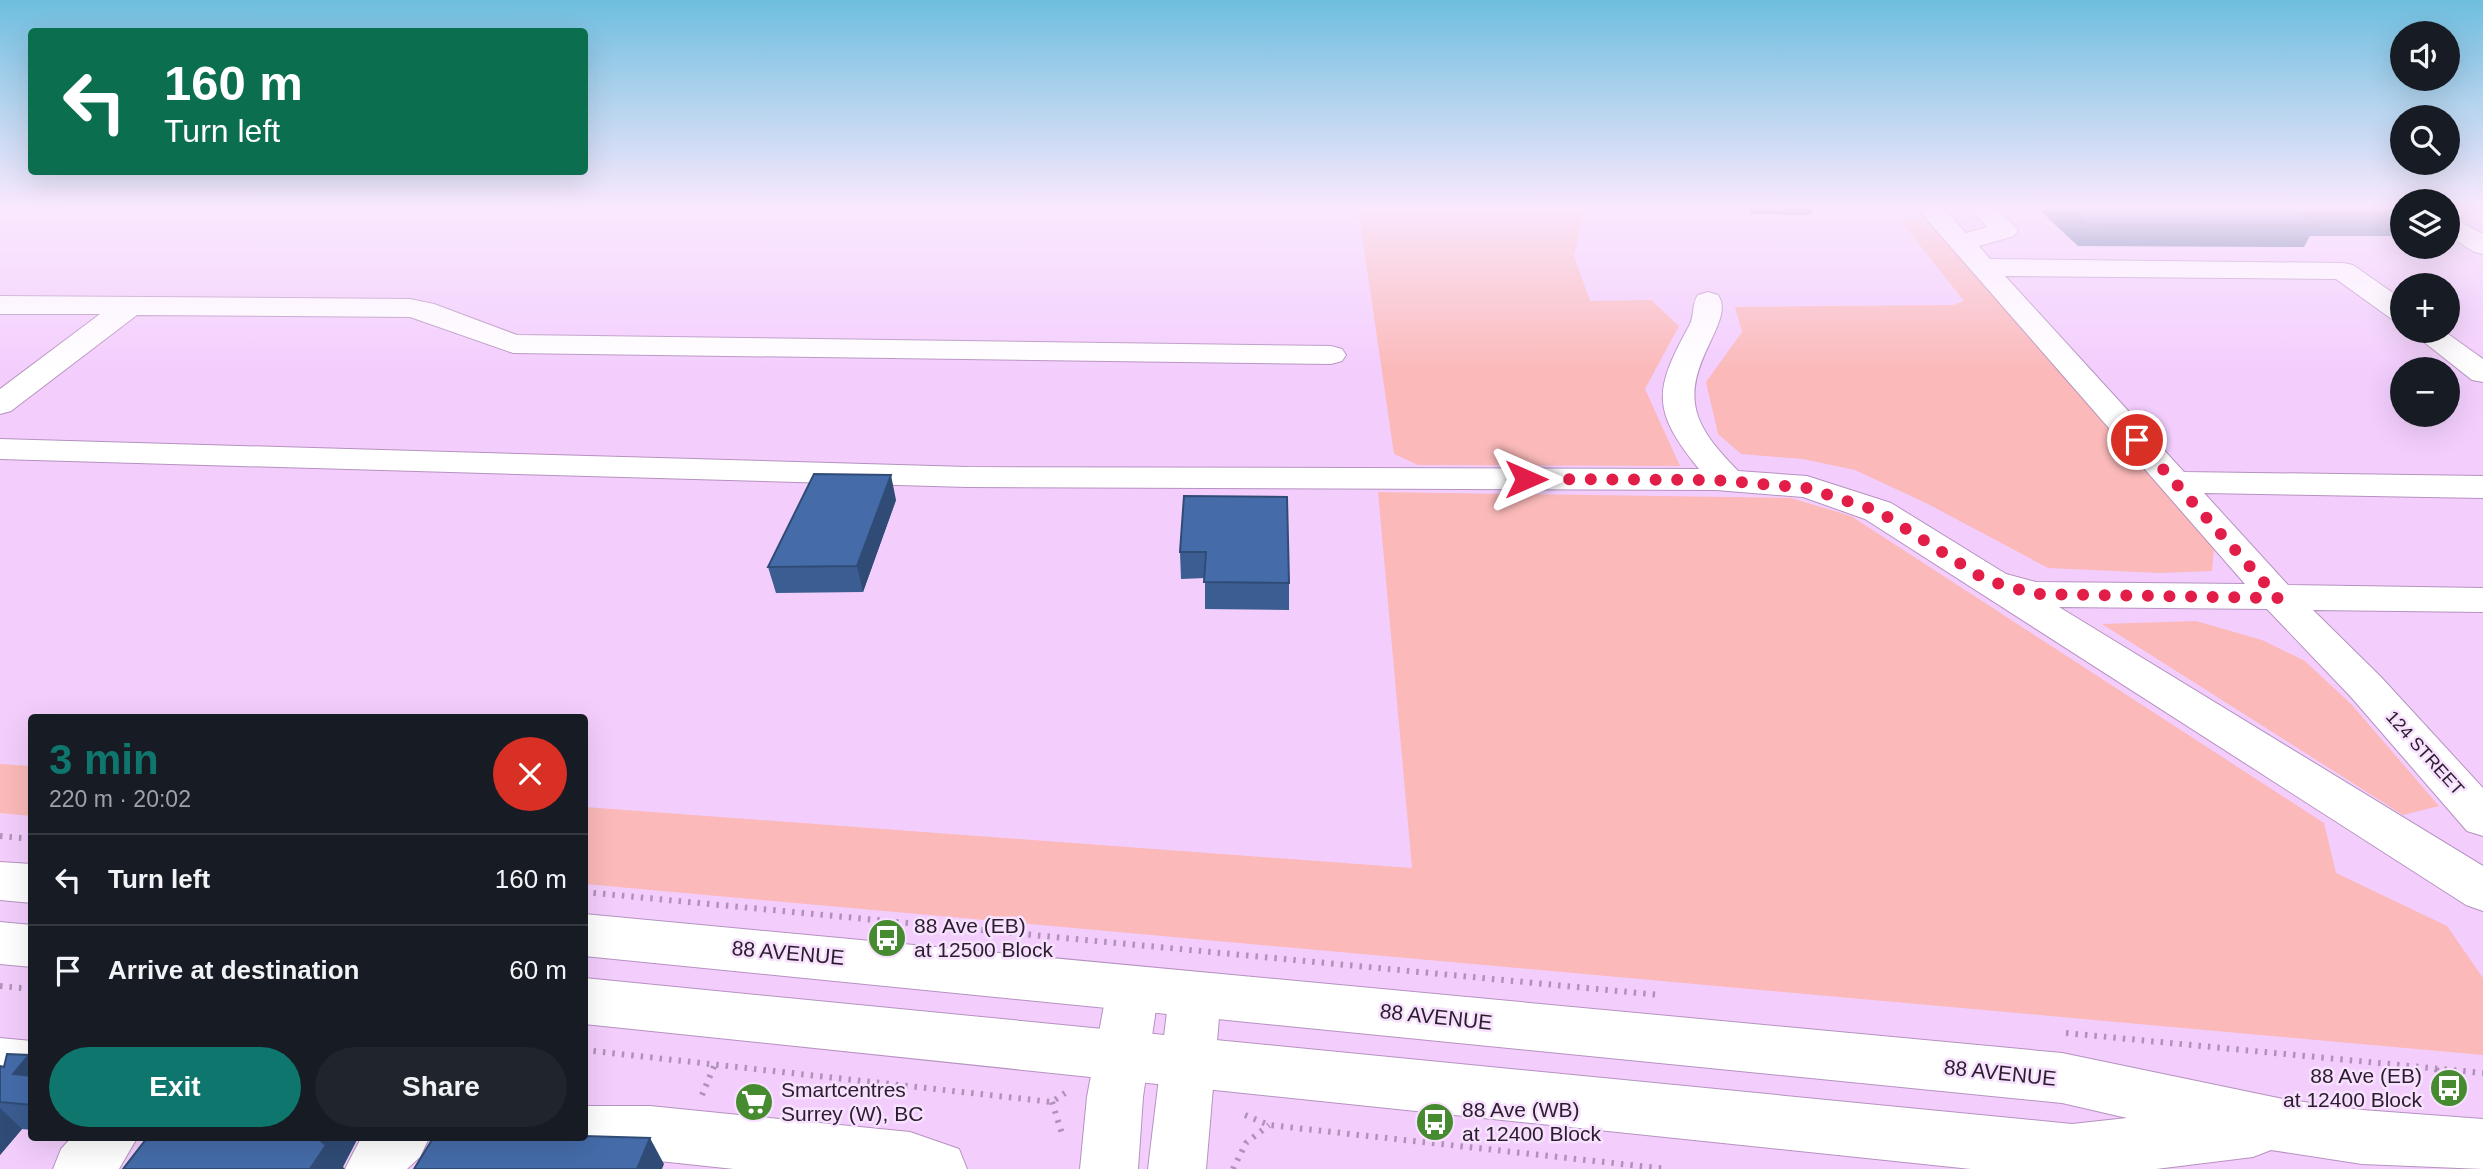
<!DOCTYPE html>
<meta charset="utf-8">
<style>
:root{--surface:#171b24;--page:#20242c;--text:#f1f3f6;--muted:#9ea1a6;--line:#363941;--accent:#0f766e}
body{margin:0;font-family:Helvetica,sans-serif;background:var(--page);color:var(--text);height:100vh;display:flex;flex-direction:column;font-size:26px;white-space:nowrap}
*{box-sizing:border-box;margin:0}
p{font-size:23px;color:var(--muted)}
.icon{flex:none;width:38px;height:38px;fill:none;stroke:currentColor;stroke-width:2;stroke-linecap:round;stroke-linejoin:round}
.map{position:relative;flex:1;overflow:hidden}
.side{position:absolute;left:28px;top:714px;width:560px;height:427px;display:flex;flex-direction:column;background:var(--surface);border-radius:7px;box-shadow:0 7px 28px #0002}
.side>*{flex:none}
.hud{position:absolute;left:28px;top:28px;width:560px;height:147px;border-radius:7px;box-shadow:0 7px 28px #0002;background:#0b6e4f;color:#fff;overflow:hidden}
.buttons{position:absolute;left:2390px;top:21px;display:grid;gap:14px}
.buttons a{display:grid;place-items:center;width:70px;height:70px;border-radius:50%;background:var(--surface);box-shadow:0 7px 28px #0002;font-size:35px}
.pin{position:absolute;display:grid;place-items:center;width:60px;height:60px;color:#fff;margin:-30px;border:4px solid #fff;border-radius:50%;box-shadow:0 2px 7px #0007}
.me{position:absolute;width:77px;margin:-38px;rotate:90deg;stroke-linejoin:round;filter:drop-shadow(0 0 5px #0008)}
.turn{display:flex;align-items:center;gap:24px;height:147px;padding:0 21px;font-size:32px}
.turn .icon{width:91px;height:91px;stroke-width:2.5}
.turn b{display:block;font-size:49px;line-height:60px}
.round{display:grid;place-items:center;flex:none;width:74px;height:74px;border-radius:37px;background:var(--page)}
.head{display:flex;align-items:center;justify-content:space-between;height:119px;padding:0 21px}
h1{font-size:42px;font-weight:800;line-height:52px;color:var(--accent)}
.primary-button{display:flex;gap:14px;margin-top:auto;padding:14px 21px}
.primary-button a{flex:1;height:80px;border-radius:42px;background:var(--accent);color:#fff;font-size:28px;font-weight:800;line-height:80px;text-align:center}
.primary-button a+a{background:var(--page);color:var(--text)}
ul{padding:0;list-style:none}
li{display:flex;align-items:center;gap:21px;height:91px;padding:0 21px;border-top:2px solid var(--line)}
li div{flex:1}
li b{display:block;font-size:26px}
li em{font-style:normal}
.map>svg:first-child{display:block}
</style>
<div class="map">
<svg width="2483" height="1169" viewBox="0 0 2483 1169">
<rect width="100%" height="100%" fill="#f3cefd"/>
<g fill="#fbb9b9">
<polygon points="1358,207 1585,207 1574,256 1590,301 1651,300 1679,326 1645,389 1680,466 1418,465 1394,454"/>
<polygon points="1900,220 1925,221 1935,228 2214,546 2212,571 2160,573 2048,568 1928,504 1855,470 1803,459 1741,454 1718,434 1706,382 1742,332 1735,307 1953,305 1964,301"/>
<polygon points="1378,492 1791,498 1851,516 2324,823 2336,873 2447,926 2483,978 2483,1055 585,884 585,807 1412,868"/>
<polygon points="2196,621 2262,640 2305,661 2352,705 2439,806 2403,815 2102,624"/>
<polygon points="0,764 31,766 31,816 0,813"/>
</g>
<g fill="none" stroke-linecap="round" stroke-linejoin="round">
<defs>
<g id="minor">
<path d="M1916,207H1943L1966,233L1987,227L1968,207H1996L2018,230L2014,236L1979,246L1990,259L2343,263L2353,265L2403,300V323L2393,320L2336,279L2005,276L2184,472L2483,476V498L2204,493L2288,585L2483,588V612L2313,610L2381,677L2483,788V836L2467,831L2351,697L2267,609L2059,607L2483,866V911L2466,905L1865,519L1803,497L1716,490L967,487L0,459V439L967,467L1699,469C1651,410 1654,390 1689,326C1695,316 1691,304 1698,295L1708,292L1718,295C1737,322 1678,366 1699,419C1707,439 1723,455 1738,471L1807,476L1891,503L2006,574L2036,582L2245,584Z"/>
<polygon points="2448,215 2483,234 2483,254 2474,252 2448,235"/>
<polygon points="0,296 410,299 434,304 517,335 1331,346 1342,349 1346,355 1342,361 1331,364 513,353 410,317 137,315 11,411 0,414 0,389 100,314 0,314"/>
<polygon points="2410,331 2444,331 2483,359 2483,382 2472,380"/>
<polygon points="1133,966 1152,973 1159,989 1143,1097 1138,1169 1080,1169 1087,1097 1107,989 1114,973"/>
<polygon points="1195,972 1214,979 1221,995 1206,1169 1148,1169 1169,995 1176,979"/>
<polygon points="0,1038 32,1041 32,1091 0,1088"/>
<polygon points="584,1106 650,1106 910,1132 959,1149 967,1169 734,1169 650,1160 584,1160 564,1152 557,1138 584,1138"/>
<polygon points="71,1138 137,1138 119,1169 53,1169 61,1149"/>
<polygon points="361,1138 429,1138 420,1157 407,1169 345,1169"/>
</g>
<g id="major">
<polygon points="0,862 32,864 32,903 0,900"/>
<polygon points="584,914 2062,1053 2283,1099 2362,1110 2483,1119 2483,1169 2362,1164 2271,1150 2253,1157 2156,1169 1971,1169 584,1024 584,978 2072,1124 2127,1118 2062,1103 584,956"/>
<polygon points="0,922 32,925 32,967 0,964"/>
</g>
</defs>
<use href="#minor" stroke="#b592bf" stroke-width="2"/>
<use href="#major" stroke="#b592bf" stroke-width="2"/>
<g stroke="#af92b7" stroke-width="6" stroke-dasharray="2.5 7" stroke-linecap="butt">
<polyline points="0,836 32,839"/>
<polyline points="584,892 1660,995"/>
<polyline points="0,986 32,989"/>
<polyline points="2066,1033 2483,1073"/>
<polyline points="584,1050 1052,1102 1065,1093"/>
<polyline points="2436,1069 2449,1088"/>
<polyline points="702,1095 715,1064"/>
<polyline points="1052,1102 1063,1137"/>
<polyline points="1245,1115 1269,1125 1667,1169"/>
<polyline points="1233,1169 1246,1143 1269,1125"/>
</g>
<use href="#minor" fill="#fff" fill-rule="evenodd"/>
<use href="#major" fill="#fff" fill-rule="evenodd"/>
</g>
<g fill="#3b5d91">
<polygon points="1747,207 1813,207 1811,215 1751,214"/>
<polygon points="2036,207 2403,207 2403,236 2310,236 2304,247 2078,246"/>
<polygon points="1287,497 1289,583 1289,610 1205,609 1205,578 1181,579 1180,552"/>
<polygon points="896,500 863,592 776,593 768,567"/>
<polygon points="29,1055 32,1058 32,1130 22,1129 0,1155 0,1066 4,1067"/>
</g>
<g fill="#304c76">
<polygon points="891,475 896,500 863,592 857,566"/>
<polygon points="29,1055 32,1058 32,1093 13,1074"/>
<polygon points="0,1108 22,1129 0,1155"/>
<polygon points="323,1138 358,1138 343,1167 345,1169 310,1169"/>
<polygon points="650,1138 664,1164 662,1169 637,1169"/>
</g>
<g fill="#456ca9" stroke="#304c76" stroke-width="2">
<polygon points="2068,207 2403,207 2403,214 2300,214 2316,225 2087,224"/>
<polygon points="814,474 891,475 857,566 768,567"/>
<polygon points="1184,496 1287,497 1289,583 1204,582 1206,552 1180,552"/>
<polygon points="7,1054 29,1055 13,1074 32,1076 32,1105 0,1102 0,1066 4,1067"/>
<polygon points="584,1136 650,1138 637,1169 414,1169 433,1138 584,1138"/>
<polygon points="147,1138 323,1138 321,1141 326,1145 310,1169 123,1169"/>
</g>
<linearGradient id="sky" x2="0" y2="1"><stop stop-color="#6ebedf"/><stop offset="0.56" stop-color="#fae9fe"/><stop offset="1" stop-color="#fae9fe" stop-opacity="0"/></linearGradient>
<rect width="2483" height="371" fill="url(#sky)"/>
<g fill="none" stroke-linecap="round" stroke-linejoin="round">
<polyline stroke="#e11d48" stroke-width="12" stroke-dasharray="0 21.6" points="1526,479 1716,480 1807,488 1878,511 1986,580 2035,594 2278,598 2137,440"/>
</g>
<defs>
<symbol id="bus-disc" viewBox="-11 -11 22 22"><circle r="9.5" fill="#468b2f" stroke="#f7e1fe"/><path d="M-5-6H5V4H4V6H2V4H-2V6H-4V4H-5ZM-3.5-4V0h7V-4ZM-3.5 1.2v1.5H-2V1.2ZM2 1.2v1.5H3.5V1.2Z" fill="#fff"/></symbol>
<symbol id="supermarket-disc" viewBox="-11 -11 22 22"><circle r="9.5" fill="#468b2f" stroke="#f7e1fe"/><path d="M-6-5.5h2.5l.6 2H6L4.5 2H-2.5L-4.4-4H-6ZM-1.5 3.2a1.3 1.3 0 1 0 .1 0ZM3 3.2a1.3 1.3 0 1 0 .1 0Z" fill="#fff"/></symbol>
</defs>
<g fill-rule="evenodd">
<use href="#bus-disc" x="865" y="916" width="44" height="44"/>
<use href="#bus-disc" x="2427" y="1066" width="44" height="44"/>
<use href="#supermarket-disc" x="732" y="1080" width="44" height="44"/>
<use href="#bus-disc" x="1413" y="1100" width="44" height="44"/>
</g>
<g text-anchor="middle" stroke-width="5" stroke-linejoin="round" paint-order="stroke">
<g font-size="18" fill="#2b1d2e" stroke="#f7e1fe">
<text transform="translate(2425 753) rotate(48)" y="6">124 STREET</text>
</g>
<g font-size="21" fill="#2b1d2e" stroke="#f7e1fe" text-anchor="start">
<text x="914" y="933">88 Ave (EB)<tspan x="914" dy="24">at 12500 Block</tspan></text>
<text x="2422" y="1083" text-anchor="end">88 Ave (EB)<tspan x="2422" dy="24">at 12400 Block</tspan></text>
<text x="781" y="1097">Smartcentres<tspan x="781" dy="24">Surrey (W), BC</tspan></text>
<text x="1462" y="1117">88 Ave (WB)<tspan x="1462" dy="24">at 12400 Block</tspan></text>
</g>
<g font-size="21" fill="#2b1d2e" stroke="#f7e1fe">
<text transform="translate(788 953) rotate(5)" y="7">88 AVENUE</text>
<text transform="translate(1436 1017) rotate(6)" y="7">88 AVENUE</text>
<text transform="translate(2000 1073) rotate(6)" y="7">88 AVENUE</text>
</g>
</g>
</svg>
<div class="buttons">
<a><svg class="icon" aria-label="sound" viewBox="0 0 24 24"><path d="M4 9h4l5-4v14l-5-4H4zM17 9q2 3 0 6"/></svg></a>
<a><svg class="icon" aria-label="search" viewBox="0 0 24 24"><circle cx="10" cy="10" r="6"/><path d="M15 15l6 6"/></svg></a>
<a><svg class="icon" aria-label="layers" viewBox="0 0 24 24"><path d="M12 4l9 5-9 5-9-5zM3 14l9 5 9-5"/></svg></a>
<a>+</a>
<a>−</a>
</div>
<div class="pin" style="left:2137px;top:440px;background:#d93025"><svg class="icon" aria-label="arrive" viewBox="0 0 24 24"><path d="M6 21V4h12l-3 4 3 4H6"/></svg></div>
<svg class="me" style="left:1526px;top:479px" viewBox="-20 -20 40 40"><path d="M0-17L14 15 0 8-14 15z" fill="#e11d48" stroke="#fff" stroke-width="4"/></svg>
<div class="hud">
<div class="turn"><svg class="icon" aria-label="left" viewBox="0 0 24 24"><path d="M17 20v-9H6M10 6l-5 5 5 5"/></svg><div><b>160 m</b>Turn left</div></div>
</div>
<section class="side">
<div class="head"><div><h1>3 min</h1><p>220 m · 20:02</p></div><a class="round" style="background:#d93025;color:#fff"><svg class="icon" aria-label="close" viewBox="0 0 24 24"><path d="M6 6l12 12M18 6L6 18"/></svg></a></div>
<ul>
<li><svg class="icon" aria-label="left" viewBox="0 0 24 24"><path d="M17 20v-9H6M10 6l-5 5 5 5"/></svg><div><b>Turn left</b></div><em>160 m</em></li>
<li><svg class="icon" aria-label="arrive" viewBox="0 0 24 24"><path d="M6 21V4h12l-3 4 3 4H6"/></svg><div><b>Arrive at destination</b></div><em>60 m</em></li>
</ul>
<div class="primary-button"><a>Exit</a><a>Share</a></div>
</section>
</div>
